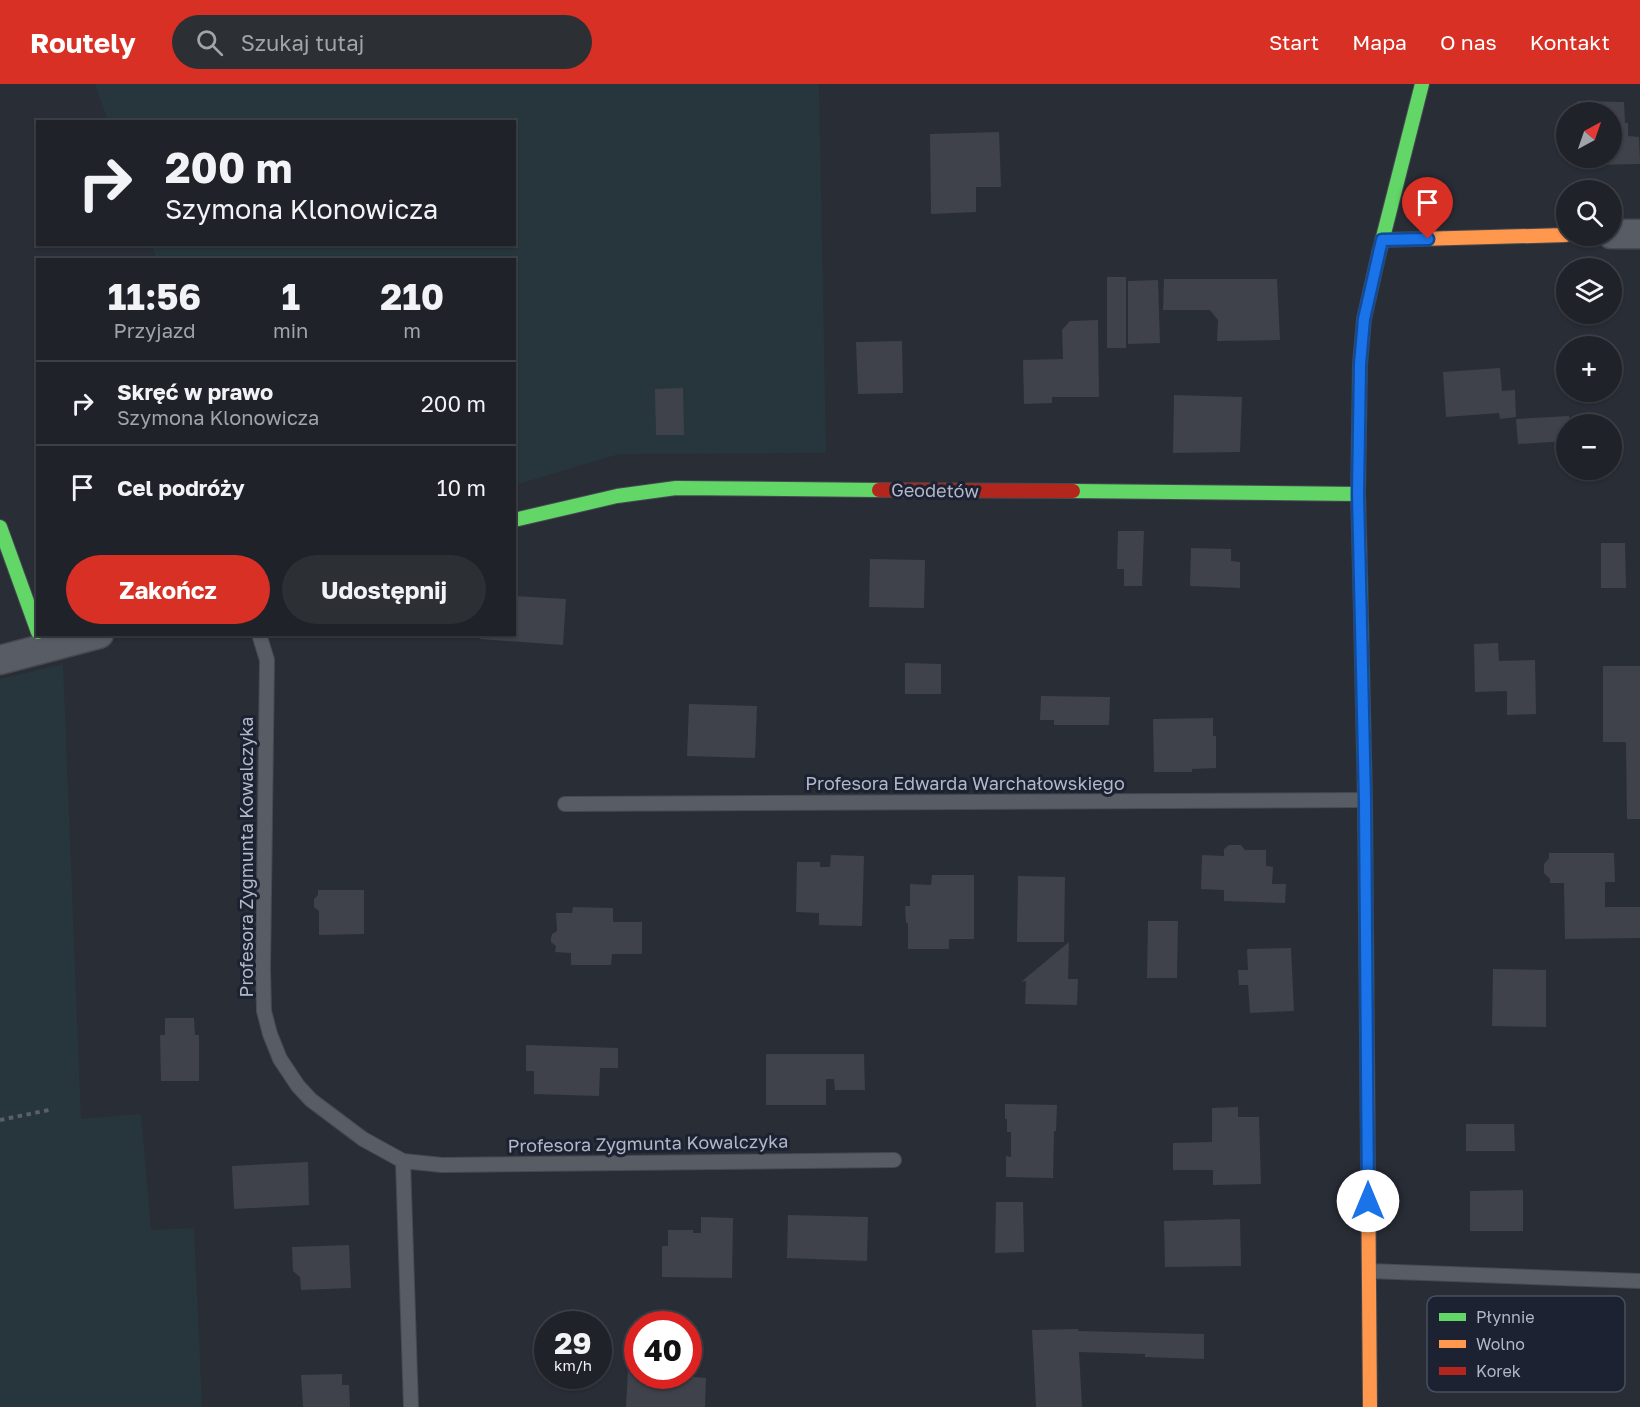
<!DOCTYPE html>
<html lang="pl">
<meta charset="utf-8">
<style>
:root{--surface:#1f2228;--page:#2c2f34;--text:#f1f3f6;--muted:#a1a4a8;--line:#3c3f45;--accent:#d93025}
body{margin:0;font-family:"Golos Text",sans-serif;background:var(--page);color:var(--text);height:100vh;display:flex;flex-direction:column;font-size:22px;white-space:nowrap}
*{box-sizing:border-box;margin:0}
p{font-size:20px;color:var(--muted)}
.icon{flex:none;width:33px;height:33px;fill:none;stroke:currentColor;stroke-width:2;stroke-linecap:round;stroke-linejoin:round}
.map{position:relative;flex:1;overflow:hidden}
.drawer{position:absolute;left:36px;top:174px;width:480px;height:378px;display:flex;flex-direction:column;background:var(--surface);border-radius:0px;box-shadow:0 2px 4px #0004,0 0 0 2px var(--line)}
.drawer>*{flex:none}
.top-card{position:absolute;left:36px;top:36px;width:480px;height:126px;border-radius:0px;box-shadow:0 2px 4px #0004,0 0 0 2px var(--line);background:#1f2228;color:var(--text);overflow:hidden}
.needle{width:39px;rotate:40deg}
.controls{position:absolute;left:1556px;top:18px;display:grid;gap:12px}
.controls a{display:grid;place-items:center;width:66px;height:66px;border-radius:50%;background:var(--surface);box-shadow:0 2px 4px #0004,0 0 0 2px var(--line);font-size:30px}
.speed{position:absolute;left:534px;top:1227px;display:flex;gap:12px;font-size:30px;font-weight:700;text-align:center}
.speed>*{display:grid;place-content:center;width:78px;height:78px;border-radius:50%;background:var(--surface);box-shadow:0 2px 4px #0004,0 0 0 2px var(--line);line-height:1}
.speed small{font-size:15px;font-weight:400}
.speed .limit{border:9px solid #d22;background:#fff;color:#111}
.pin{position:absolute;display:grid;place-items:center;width:51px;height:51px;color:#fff;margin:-62px -26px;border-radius:50% 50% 50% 0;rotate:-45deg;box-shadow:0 0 6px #0007}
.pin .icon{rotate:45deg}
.me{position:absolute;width:66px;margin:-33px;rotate:0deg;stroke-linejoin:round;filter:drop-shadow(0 0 4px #0008)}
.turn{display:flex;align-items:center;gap:21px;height:126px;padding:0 30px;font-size:27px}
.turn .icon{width:78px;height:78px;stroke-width:2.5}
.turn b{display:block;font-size:42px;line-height:51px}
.eta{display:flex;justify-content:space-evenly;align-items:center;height:102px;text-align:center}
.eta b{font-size:36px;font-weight:700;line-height:42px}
.button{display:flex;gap:12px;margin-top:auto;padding:12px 30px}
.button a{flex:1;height:69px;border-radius:36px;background:var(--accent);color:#fff;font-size:24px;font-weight:700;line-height:69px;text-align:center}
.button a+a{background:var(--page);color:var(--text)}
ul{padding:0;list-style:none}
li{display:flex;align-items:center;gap:18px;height:84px;padding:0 30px;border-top:2px solid var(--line)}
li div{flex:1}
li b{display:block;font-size:22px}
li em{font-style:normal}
header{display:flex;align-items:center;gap:36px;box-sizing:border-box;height:84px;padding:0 30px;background:var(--accent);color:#fff}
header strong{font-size:28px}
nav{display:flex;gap:33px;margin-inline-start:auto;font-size:21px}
.search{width:420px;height:54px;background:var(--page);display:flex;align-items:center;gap:15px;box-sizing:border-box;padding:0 21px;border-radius:33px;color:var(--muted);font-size:22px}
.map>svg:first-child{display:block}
</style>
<header>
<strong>Routely</strong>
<div class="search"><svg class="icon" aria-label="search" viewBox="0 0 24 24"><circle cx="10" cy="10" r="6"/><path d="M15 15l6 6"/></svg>Szukaj tutaj</div>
<nav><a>Start</a><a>Mapa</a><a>O nas</a><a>Kontakt</a></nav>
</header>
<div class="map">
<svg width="1640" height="1323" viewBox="0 0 1640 1323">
<rect width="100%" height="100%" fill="#292d36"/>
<g fill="#26363c">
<polygon points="95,0 819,0 826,369 619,370 515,401 514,176 157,176 152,161 514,160 514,38 108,37"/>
<polygon points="63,580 81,1035 141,1030 151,1146 194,1144 202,1323 0,1323 0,595"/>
</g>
<g fill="#3f424b">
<polygon points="1577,17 1624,18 1625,39 1628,39 1628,52 1639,53 1640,80 1594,81 1594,74 1611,74 1611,28 1577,28"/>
<polygon points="999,48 1001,103 976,103 976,128 931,130 930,50"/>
<rect x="1107" y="193" width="19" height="71"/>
<polygon points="1164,195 1277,195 1280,256 1217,257 1218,236 1210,226 1163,226"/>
<polygon points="1158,196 1160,259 1128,260 1128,197"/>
<polygon points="1098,236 1099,313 1052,313 1052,319 1024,320 1023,276 1063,275 1062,246 1070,237"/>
<polygon points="902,257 903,309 858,310 856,258"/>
<polygon points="1500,284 1502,307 1515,306 1516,333 1500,335 1499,329 1446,333 1443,288"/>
<polygon points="683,304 684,351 656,351 655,305"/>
<polygon points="1174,311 1242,313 1240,368 1173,369"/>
<polygon points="1569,332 1569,340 1566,340 1566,357 1518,360 1516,335"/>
<polygon points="1118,447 1144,447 1142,502 1124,502 1124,485 1117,485"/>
<polygon points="1601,459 1625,459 1626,504 1601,504"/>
<polygon points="1191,464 1231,465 1231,477 1240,478 1240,504 1190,502"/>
<polygon points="870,475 925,476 924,524 869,523"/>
<polygon points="514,512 566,515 563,561 480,555 481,550 514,550"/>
<polygon points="1498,559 1499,577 1535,576 1536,630 1507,631 1507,607 1475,608 1474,560"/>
<polygon points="905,579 941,580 941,610 905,610"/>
<polygon points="1603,582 1640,582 1640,735 1627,735 1626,658 1603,658"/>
<polygon points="1041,612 1110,613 1109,641 1054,641 1054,636 1040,636"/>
<polygon points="689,620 757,622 755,674 687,672"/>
<polygon points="1213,634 1213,652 1216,652 1216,684 1192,685 1192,688 1154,688 1153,635"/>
<polygon points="1229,761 1241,761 1245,766 1266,766 1266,782 1273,783 1272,800 1286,800 1285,819 1224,817 1224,806 1201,805 1202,771 1224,772 1224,765"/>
<polygon points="1549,769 1614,769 1615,798 1605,798 1605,823 1640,823 1640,854 1565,855 1564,799 1550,799 1550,795 1544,789 1544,780 1549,774"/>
<polygon points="831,771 864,772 862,842 819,841 819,829 796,828 797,778 820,778 820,783 830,783"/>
<polygon points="932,791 974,791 974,855 949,855 949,865 908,865 908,839 906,839 905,822 910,822 910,800 931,801"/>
<polygon points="1018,792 1065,793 1064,858 1017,858"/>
<polygon points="318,806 364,806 364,850 319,851 319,827 314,823 314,815 318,811"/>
<polygon points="573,823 613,824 613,838 642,838 642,870 612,870 611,881 571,881 571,869 555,868 556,862 551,858 551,855 552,850 557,847 556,829 572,829"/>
<polygon points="1148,837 1178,837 1177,894 1147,894"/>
<polygon points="1069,858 1068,895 1078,895 1077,921 1025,920 1026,897 1021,898"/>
<polygon points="1291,864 1294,927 1250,929 1248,901 1239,901 1238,886 1248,886 1247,865"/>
<polygon points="1493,885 1546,886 1546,943 1492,942"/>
<polygon points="165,934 194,934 195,951 199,951 199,997 161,997 160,951 165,951"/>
<polygon points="526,961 618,964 618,984 600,984 599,1012 534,1010 534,987 526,987"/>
<polygon points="766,970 864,970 865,1006 835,1006 834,995 826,995 826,1021 766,1021"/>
<polygon points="1005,1020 1057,1021 1056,1047 1054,1047 1053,1094 1006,1093 1006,1072 1011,1073 1011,1048 1007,1048 1007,1035 1005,1035"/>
<polygon points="1238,1023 1238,1033 1259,1033 1261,1100 1213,1101 1213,1086 1173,1086 1173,1059 1212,1058 1212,1024"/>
<polygon points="1466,1040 1514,1040 1515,1067 1466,1067"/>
<polygon points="308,1078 309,1121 234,1125 232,1082"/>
<polygon points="1523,1106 1523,1147 1470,1147 1470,1107"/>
<polygon points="996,1118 1023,1118 1024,1168 995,1169"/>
<polygon points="788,1131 868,1133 867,1177 787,1174"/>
<polygon points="701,1133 733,1134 732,1194 662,1193 662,1162 668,1162 668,1146 693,1146 693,1149 701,1149"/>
<polygon points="1240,1135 1241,1182 1165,1183 1164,1137"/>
<polygon points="349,1161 351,1204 301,1206 300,1193 293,1187 292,1163"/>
<polygon points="1078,1245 1078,1247 1204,1250 1204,1275 1145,1273 1145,1270 1079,1268 1082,1323 1036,1323 1032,1246"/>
<polygon points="628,1286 638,1286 638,1292 683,1292 706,1294 705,1323 626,1323"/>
<polygon points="342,1290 342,1301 349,1301 350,1323 303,1323 301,1291"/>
</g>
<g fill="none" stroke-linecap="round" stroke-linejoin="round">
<defs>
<g id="lane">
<polyline points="259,550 267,576 263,886 264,927 270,950 280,975 298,1002 311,1016 363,1055 403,1077 442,1081 894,1076"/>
<polyline points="565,720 1365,716"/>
<polyline points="403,1077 411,1323"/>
<polyline points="1369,1187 1640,1197"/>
</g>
<g id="street">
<polyline points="1611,150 1640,150"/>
<polyline points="0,576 99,550"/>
</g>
<g id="fast">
<polyline points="1379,169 1422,0"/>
<polyline points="1073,407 1358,410"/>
<polyline points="514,436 617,412 676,404 879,406"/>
<polyline points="0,443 38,548"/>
<polyline points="1360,487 1365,716 1367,961"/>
</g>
<g id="slow">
<polyline points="1382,156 1566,151"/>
<polyline points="1360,487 1358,410 1360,280 1364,235 1379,169"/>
<polyline points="1367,961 1370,1323"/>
</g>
<polyline id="jam" points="879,406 1073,407"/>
</defs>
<use href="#lane" stroke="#464a50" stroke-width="16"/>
<use href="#street" stroke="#464a50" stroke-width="31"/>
<use href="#fast" stroke="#464a50" stroke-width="16"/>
<use href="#slow" stroke="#464a50" stroke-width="16"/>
<use href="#jam" stroke="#464a50" stroke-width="16"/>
<polyline stroke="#5a6067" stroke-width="4" stroke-dasharray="4.5 4.5" stroke-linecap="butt" points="0,1036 49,1026"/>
<use href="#lane" stroke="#585c65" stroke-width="14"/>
<use href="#street" stroke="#585c65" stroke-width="28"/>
<use href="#fast" stroke="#63d668" stroke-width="14"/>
<use href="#slow" stroke="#ff974d" stroke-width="14"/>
<use href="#jam" stroke="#b3261e" stroke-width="14"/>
</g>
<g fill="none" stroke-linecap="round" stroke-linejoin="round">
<defs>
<polyline id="route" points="1368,1117 1365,716 1358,410 1360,280 1364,235 1382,156 1428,155"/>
</defs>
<use href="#route" stroke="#114b97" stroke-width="15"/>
<use href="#route" stroke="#1a73e8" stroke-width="10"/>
</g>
<g text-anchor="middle" stroke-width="6" stroke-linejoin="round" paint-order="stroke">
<g font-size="18" fill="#b2b8c8" stroke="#1c2231">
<text transform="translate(935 407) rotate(1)" y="6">Geodetów</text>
<text x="965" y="706">Profesora Edwarda Warchałowskiego</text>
<text transform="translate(247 773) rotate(-90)" y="6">Profesora Zygmunta Kowalczyka</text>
<text transform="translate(648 1060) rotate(-1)" y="6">Profesora Zygmunta Kowalczyka</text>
</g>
</g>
<rect x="1427" y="1212" width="198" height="96" rx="9" fill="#1c2231" stroke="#494f5e" stroke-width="1.5"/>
<rect x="1439" y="1229" width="27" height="8" fill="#63d668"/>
<rect x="1439" y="1256" width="27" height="8" fill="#ff974d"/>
<rect x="1439" y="1283" width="27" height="8" fill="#b3261e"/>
<g font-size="16" fill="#b2b8c8">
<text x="1476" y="1239">Płynnie</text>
<text x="1476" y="1266">Wolno</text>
<text x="1476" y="1293">Korek</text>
</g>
</svg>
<div class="controls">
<a><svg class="needle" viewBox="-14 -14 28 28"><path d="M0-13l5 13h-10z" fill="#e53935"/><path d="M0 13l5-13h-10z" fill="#a1a4a8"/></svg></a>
<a><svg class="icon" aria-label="search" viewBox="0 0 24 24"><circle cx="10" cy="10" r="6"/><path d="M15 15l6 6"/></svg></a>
<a><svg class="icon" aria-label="layers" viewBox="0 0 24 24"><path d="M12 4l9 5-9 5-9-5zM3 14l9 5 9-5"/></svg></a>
<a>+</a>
<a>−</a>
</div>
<div class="speed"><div>29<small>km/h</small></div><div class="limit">40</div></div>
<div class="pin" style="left:1428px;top:155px;background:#d93025"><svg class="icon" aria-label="arrive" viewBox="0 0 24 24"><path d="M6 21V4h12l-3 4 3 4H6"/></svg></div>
<svg class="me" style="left:1368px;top:1117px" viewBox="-20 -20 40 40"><circle r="19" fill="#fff"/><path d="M0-13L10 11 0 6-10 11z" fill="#1a73e8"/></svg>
<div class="top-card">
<div class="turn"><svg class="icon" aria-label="right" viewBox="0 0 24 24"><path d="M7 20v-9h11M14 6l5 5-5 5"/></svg><div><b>200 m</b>Szymona Klonowicza</div></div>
</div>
<section class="drawer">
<div class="eta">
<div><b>11:56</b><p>Przyjazd</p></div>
<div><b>1</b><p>min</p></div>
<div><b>210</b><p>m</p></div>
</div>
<ul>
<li><svg class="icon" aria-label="right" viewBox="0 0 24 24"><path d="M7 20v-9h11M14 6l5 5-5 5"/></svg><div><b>Skręć w prawo</b><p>Szymona Klonowicza</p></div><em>200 m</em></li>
<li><svg class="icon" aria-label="arrive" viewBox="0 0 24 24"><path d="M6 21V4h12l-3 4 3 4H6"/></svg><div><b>Cel podróży</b></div><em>10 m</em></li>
</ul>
<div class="button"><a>Zakończ</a><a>Udostępnij</a></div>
</section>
</div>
